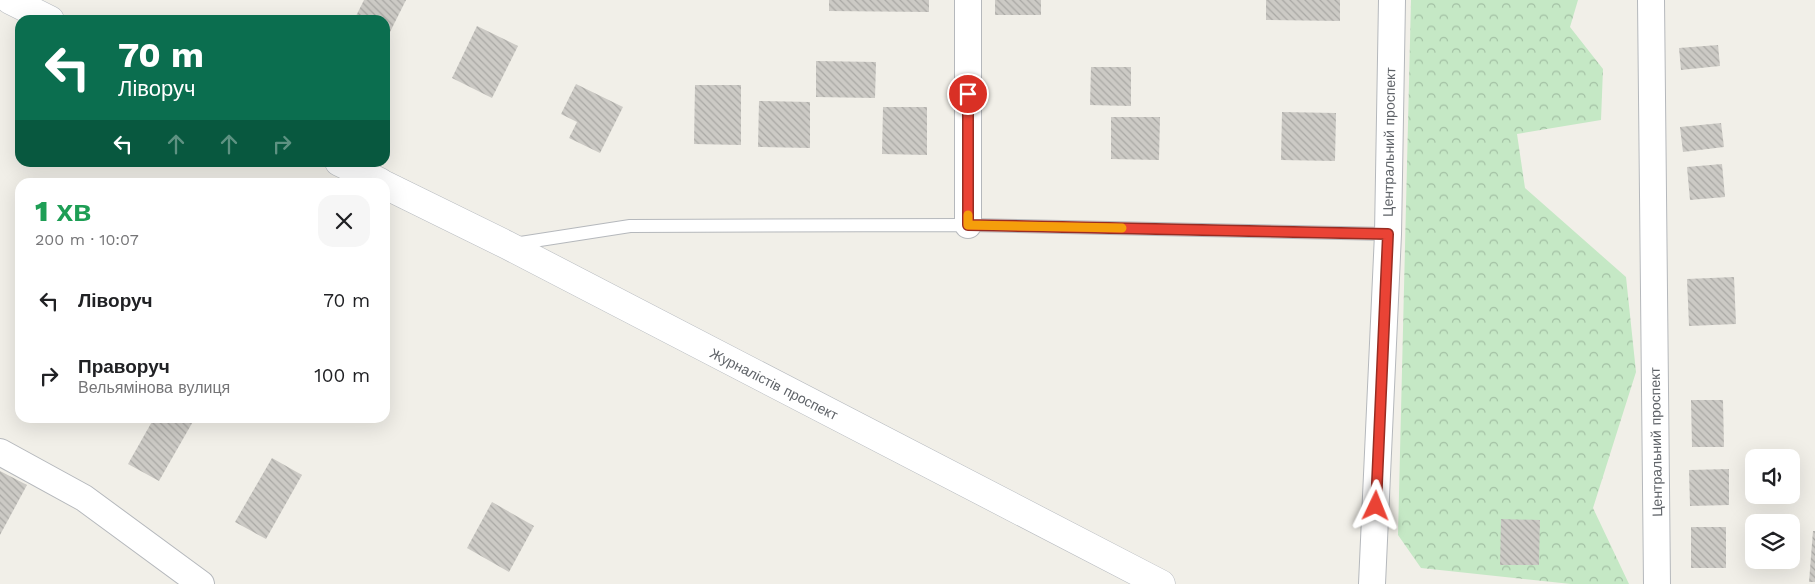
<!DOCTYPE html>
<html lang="uk">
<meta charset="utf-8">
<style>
:root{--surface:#fff;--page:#f6f6f6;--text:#202124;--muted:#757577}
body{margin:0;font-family:"Work Sans",sans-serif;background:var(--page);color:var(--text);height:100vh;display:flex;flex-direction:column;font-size:19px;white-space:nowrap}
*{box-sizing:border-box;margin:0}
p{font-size:16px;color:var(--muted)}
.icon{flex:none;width:28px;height:28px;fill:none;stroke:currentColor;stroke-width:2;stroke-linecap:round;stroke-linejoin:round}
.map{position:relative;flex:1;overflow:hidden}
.details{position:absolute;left:15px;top:178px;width:375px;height:245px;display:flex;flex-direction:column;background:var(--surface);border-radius:15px;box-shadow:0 5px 20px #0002}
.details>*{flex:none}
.guide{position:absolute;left:15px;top:15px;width:375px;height:152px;border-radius:15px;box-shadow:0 5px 20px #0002;background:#0b6e4f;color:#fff;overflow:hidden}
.controls{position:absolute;left:1745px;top:449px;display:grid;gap:10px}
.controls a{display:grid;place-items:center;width:55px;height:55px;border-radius:10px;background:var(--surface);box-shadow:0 5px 20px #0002;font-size:25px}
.pin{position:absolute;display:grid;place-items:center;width:42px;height:42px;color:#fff;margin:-21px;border:2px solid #fff;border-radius:50%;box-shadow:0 1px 5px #0007}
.me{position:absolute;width:55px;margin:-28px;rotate:2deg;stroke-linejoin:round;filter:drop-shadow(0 0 4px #0008)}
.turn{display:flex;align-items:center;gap:18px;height:105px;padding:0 20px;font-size:22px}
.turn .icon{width:65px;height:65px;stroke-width:2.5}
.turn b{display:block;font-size:35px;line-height:42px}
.lanes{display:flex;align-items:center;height:48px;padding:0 20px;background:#0003;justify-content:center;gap:25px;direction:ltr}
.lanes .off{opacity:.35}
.round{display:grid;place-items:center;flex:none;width:52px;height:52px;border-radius:15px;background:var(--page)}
.summary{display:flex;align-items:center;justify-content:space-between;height:85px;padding:0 20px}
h1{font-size:30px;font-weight:800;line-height:38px;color:#1e9e55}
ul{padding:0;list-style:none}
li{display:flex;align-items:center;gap:15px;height:75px;padding:0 20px}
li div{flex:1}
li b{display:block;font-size:19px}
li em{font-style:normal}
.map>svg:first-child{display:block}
</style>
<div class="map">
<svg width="1815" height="584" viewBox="0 0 1815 584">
<defs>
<pattern id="forest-crowns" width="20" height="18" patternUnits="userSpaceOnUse" patternTransform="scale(1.25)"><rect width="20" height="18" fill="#c5e8c5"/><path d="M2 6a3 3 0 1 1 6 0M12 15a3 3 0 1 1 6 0" fill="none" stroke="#a3c0a4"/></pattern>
<pattern id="building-back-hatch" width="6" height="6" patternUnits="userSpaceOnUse" patternTransform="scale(1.25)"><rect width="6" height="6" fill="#cccac5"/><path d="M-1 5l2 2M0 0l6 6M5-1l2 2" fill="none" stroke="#a9a8a4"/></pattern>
</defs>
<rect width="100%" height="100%" fill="#f1efe8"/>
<polygon fill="url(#forest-crowns)" points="1411,0 1578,0 1570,27 1603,69 1601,120 1517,134 1525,188 1626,277 1636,372 1593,508 1629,584 1571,584 1421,568 1398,535"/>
<g fill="url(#building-back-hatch)">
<polygon points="364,0 406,0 385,42 385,20 354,20"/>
<polygon points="829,0 929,0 929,12 829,11"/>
<rect x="995" y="0" width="46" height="15"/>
<polygon points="1266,0 1340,0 1340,21 1266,20"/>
<polygon points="477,26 518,46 492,98 452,78"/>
<polygon points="1718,45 1720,66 1681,70 1679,48"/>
<polygon points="816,61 876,62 875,98 816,97"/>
<polygon points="1091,67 1131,67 1131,106 1090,105"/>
<polygon points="576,84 623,107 600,153 569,138 577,122 561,114"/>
<polygon points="695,85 741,85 741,145 694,144"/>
<polygon points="759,101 810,102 810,148 758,147"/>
<polygon points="883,107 927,107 927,155 882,154"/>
<polygon points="1282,112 1336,113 1335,161 1281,160"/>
<polygon points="1111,117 1160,117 1159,160 1111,159"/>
<polygon points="1721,123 1724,147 1683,152 1680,127"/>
<polygon points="1722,164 1725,197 1690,200 1687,167"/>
<polygon points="1734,277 1736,324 1689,326 1687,279"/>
<polygon points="1691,400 1723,400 1724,447 1692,447"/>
<polygon points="154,418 195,418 159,481 128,464"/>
<polygon points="272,458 302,475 266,539 235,522"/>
<polygon points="1729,469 1729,505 1690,506 1689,470"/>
<polygon points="0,471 27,485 0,535"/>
<polygon points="492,502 534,526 509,572 467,548"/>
<polygon points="1501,519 1540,520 1539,565 1500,565"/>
<rect x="1691" y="527" width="35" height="41"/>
<polygon points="1813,531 1815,531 1815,582 1809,582"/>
</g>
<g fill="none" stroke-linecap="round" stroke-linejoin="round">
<defs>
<polyline id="lane" points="514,244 630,226 968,225 1388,234"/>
<g id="street">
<polyline points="968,0 968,225"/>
<polyline points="1651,0 1657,584"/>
<polyline points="0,452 84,498 201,584"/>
<polyline points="1372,584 1388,234 1392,0"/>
</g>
<g id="secondary">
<polyline points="10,0 50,20"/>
<polyline points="339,162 380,182"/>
<polyline points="385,185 507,245 1161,584"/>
</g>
</defs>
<use href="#lane" stroke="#b5b8bc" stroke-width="14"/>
<use href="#street" stroke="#b5b8bc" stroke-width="28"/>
<use href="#secondary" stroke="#b6babf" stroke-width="29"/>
<use href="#lane" stroke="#fff" stroke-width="12"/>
<use href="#street" stroke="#fff" stroke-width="26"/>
<use href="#secondary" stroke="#fff" stroke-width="28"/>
</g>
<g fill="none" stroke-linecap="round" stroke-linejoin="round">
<defs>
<polyline id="route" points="968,94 968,225 1388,234 1376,506"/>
</defs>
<use href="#route" stroke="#982c22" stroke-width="12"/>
<use href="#route" stroke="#ea4335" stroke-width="9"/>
<polyline stroke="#f59e0b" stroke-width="9" points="968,215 968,225 1122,228"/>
</g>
<g text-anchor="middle" stroke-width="4" stroke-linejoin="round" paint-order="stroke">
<g font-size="14" fill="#5f6368" stroke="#fff">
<text transform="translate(1389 142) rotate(-89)" y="5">Центральний проспект</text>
<text transform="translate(774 384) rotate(27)" y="5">Журналістів проспект</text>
<text transform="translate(1656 442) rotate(-91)" y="5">Центральний проспект</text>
</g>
</g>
</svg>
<div class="controls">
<a><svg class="icon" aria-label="sound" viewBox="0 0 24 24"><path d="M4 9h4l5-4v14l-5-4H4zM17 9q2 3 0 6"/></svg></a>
<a><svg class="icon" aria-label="layers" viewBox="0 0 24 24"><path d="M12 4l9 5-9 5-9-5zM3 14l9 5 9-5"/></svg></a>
</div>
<div class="pin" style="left:968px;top:94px;background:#d93025"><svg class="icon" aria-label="arrive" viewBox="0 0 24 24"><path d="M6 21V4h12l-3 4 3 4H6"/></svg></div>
<svg class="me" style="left:1376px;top:506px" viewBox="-20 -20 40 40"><path d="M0-17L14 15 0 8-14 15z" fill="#ea4335" stroke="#fff" stroke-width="4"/></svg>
<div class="guide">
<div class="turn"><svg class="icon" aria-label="left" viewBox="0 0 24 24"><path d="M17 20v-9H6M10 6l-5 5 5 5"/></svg><div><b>70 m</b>Ліворуч</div></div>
<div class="lanes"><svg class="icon" aria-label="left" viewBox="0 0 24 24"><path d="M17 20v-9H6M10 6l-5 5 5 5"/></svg><svg class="icon off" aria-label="ahead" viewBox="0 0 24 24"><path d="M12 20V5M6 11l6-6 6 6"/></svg><svg class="icon off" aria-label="ahead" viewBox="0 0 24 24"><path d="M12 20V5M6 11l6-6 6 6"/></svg><svg class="icon off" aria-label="right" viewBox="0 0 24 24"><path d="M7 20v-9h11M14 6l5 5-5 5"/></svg></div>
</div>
<section class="details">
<div class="summary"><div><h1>1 хв</h1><p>200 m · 10:07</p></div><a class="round"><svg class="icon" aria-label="close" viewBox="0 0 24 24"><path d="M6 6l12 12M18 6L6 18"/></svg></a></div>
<ul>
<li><svg class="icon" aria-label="left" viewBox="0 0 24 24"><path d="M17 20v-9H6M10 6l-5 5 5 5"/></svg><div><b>Ліворуч</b></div><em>70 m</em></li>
<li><svg class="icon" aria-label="right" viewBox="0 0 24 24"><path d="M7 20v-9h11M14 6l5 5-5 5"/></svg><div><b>Праворуч</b><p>Вельямінова вулиця</p></div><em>100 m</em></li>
</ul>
</section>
</div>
